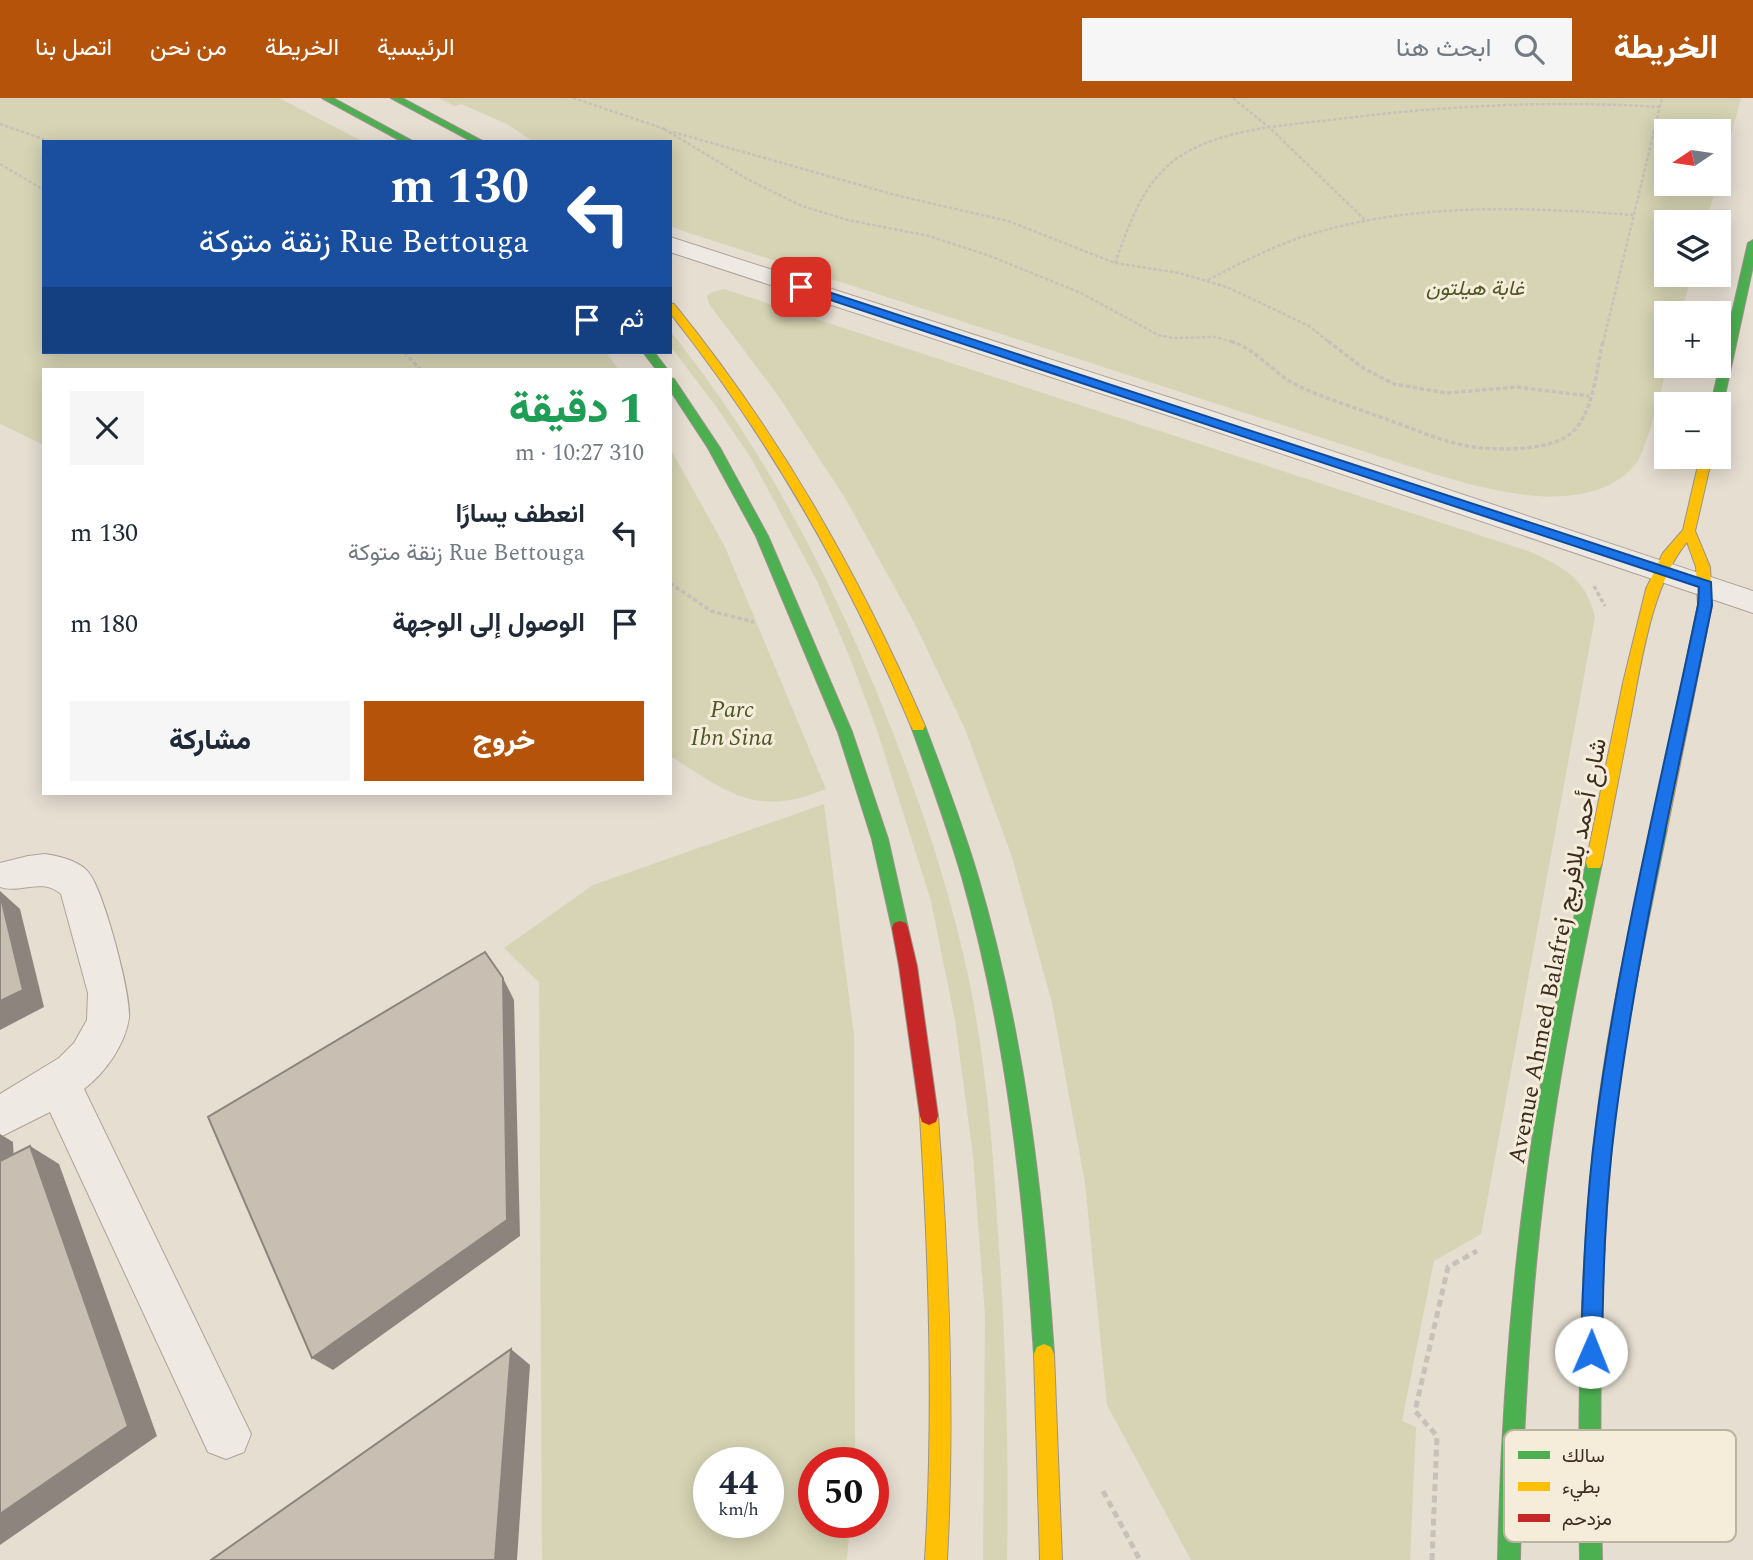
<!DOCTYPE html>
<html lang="ar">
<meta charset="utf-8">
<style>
:root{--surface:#fff;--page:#f6f6f7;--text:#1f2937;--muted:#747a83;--accent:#b45309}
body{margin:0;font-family:Spectral,Vazirmatn,serif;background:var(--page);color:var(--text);direction:rtl;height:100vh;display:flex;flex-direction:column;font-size:26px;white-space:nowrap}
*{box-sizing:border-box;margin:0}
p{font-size:23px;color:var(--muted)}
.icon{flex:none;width:38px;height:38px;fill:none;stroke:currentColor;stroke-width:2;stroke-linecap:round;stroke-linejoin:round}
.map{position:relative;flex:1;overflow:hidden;direction:ltr}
.side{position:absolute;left:42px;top:270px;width:630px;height:427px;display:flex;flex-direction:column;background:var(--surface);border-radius:0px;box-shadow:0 4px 18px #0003;direction:rtl}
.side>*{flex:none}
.hud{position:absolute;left:42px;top:42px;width:630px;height:214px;border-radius:0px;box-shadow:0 4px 18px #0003;direction:rtl;background:#1a4fa0;color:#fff;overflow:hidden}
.needle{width:46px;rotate:257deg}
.fabs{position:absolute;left:1654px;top:21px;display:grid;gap:14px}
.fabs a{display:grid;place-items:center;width:77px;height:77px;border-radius:0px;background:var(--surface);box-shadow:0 4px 18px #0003;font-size:35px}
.speed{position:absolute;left:693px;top:1349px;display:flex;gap:14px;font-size:35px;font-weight:700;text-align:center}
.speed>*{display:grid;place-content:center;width:91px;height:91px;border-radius:50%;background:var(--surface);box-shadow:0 4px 18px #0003;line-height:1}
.speed small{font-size:18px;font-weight:400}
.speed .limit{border:10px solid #d22;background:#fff;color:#111}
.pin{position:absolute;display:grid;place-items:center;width:60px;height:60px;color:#fff;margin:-30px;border-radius:14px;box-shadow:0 4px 10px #0006}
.me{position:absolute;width:77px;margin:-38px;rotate:1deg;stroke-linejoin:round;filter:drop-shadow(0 0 5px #0008)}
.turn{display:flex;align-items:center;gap:24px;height:147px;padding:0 28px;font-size:32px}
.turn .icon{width:91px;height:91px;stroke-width:2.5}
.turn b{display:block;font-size:49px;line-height:60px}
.then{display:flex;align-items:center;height:66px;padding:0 28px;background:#0003;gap:14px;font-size:26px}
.round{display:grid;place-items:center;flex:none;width:74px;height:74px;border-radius:0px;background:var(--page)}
.head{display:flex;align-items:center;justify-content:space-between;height:119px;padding:0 28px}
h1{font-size:42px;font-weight:800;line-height:52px;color:#1e9e55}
.button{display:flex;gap:14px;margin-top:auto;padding:14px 28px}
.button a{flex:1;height:80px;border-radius:0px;background:var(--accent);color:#fff;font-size:28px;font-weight:800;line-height:80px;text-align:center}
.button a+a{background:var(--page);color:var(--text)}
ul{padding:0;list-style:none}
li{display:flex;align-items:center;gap:21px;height:91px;padding:0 28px}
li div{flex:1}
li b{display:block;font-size:26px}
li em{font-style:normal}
header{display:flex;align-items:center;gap:42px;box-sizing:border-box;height:98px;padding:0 35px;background:var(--accent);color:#fff}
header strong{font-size:33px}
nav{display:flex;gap:38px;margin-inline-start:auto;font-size:24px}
.search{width:490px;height:63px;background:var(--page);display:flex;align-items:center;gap:18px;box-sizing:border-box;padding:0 24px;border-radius:0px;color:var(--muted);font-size:26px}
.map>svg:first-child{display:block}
</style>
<header>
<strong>الخريطة</strong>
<div class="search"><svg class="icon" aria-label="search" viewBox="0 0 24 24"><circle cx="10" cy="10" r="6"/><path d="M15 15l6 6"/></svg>ابحث هنا</div>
<nav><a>الرئيسية</a><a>الخريطة</a><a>من نحن</a><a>اتصل بنا</a></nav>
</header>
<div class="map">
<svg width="1753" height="1462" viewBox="0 0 1753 1462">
<rect width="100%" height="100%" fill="#e6ded1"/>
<g fill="#d6d4b4" fill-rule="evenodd">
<polygon points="0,0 279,0 364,44 44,44 44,254 606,254 618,271 44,271 44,347 0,326"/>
<path d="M438,0H1741L1719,81L1718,33H1666V86H1717L1706,124H1666V177H1692L1681,215H1666C1666,232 1668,252 1666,269C1664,286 1646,353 1636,366C1585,426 1473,388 1412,369L683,133L670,128V44H534L507,26L461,6L455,8Z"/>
<path d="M724,191L1528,453C1562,468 1586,480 1595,519L1481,1136L1434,1163L1402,1323L1416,1329L1410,1462H1191L1107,1307L1085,1085L1052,905L1011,756L965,631L915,526L845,400L777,296L709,206L707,198L710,195Z"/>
<path d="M670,233C761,345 828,474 882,607C918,697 949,787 969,882C986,965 993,1050 998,1135C1006,1244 1009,1353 1007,1462H983L985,1218L973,1058L955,922L931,803L877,632L850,560L818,485L751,360L715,307L670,248Z"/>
<path d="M670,350L725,449L826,691C756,720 729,695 670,658Z"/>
<path d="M824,706L854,937L855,1347L854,1365H814V1424L850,1425L847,1462H542L539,884L504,850L593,787ZM709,1365H768V1424H709Z"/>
</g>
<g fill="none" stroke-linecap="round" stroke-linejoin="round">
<defs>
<g id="street">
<polygon points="670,139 1205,311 1753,493 1753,515 1185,323 670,154"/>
<path d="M45,756C59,758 80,763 89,775C104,794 131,896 129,920C125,947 105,975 84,991L251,1336L244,1354L226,1361L208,1354L50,1014L0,1039V996L59,960L74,945L87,922L88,895L61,796C42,779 20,796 0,789V765L28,758Z"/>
</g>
<g id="fast">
<polygon points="322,0 333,0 414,44 403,44"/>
<polygon points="391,0 402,0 484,44 473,44"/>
<polygon points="1753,142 1753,168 1723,306 1718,309 1718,306 1711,306 1748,145"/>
<polygon points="643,254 654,254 667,271 656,271"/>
<polygon points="670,280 674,281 720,350 768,438 852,634 888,741 908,830 906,835 900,837 894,835 892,830 872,741 838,634 756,438 708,350 670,292"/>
<path d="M918,622L925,628C944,678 963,728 978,779C1024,934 1043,1095 1054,1256L1051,1263L1044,1266L1037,1263L1034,1256C1024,1095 1006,934 962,779C947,728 929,678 911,628Z"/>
<path d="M1659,725L1665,726L1667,731C1647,830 1625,928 1614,1028C1599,1172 1599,1317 1602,1462H1580C1578,1317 1579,1172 1596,1028C1607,928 1630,829 1651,731L1653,726Z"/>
<path d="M1594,758L1600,760L1602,765C1584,852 1566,939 1553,1027C1531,1171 1523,1316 1520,1462H1498C1501,1317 1512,1173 1534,1030C1547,941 1567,853 1586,765L1588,760Z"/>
</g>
<g id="slow">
<path d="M670,205L674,206C780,337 858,474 925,628L923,632H913L911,628C848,479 771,342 670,215Z"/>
<path d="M1700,359H1712L1695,433L1710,469L1712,507L1667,731L1665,736H1653L1651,731L1698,507L1696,469L1687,444C1651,487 1641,567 1630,622C1621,670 1611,717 1602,765L1600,770H1588L1586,765L1623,585L1646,491L1663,455L1683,432Z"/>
<path d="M929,1009L936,1012L938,1018C949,1166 955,1314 947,1462H925C934,1314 929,1166 920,1018L922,1012Z"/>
<polygon points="1044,1246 1051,1249 1054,1256 1062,1462 1040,1462 1034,1256 1037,1249"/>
</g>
<polygon id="jam" points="900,823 906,825 908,830 917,868 938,1018 936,1024 929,1027 922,1024 920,1018 899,868 892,830 894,825"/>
</defs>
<use href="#street" stroke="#aca499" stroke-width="2"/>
<use href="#fast" stroke="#9b938a" stroke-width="2"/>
<use href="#slow" stroke="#9b938a" stroke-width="2"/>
<use href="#jam" stroke="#9b938a" stroke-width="2"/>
<g stroke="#c7c1b9" stroke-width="2.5" stroke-dasharray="3.5 2" stroke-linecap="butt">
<polyline points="573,0 665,31"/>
<polyline points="1233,0 1271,31 1365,122"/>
<polyline points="0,26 52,44"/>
<polyline points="664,31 747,81 802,108 848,122 929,138 990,158 1081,195 1158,237 1173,240 1216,239 1235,245"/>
<polyline points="673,34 895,97 1008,123 1115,165 1179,175 1227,189 1309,228 1330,245"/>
<polyline points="0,66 44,92"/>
<path d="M1115,165C1129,127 1142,86 1176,61C1219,31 1279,28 1330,22C1440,8 1548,2 1659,9"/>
<path d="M1208,182C1239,166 1271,149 1305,138C1412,104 1523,109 1633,117"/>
<polyline points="1603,245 1662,0"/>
</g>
<g stroke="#c7c1b9" stroke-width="3.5" stroke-dasharray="4.5 2.5" stroke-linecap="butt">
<path d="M1230,243C1254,250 1270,271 1291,284C1319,299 1351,308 1380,319C1413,330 1447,347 1482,350C1506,352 1550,352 1570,336C1594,317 1596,271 1603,243"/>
<polyline points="1328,243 1363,270 1394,286 1446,295 1517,289 1589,298"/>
<polyline points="404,254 420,271"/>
<polyline points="670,485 711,513 754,524"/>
<polyline points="1594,488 1605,508"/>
</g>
<g stroke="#c7c1b9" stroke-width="5" stroke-dasharray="7 4.5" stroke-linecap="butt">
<polyline points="1103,1393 1140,1462"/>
<polyline points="1432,1462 1437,1338 1415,1313 1448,1169 1477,1153"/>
</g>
<use href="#street" fill="#eeeae3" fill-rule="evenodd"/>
<use href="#fast" fill="#4caf50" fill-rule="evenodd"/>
<use href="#slow" fill="#ffc107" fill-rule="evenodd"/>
<use href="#jam" fill="#c62828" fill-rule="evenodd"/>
</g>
<g fill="#8d857d">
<polygon points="0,793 20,811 44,909 0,932"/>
<polygon points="503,880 514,902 520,1138 333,1272 312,1260"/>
<polygon points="0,1036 13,1044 15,1089 0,1080"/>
<polygon points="30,1048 59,1066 157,1338 0,1447 0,1416"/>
<polygon points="511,1251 530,1267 517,1462 495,1462"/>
</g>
<g fill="#c9beb2" stroke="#8d857d" stroke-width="2">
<polygon points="0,796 23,892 0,903"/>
<polygon points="485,854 503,880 507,1122 312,1260 208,1019"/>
<polygon points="30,1048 128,1328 0,1416 0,1063"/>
<polygon points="511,1251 495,1462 211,1462"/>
</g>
<path fill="#1a73e8" stroke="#114b97" stroke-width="2" d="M801,185L1711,484L1712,507C1677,679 1637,851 1615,1025C1605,1101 1603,1178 1602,1254L1599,1261L1591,1264L1584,1261L1581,1254C1583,1178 1586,1102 1596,1027C1619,852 1662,680 1698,507L1699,489L797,191L796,189Z"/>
<g text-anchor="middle" stroke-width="6" stroke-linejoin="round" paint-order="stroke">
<g font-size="21" font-style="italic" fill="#4d5728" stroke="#f5ecd9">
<text x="1475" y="197">غابة هيلتون</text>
</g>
<g font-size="24" font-style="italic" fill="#4d5728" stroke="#f5ecd9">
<text x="732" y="619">Parc<tspan x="732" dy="28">Ibn Sina</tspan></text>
</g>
<g font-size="24" fill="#3b2d21" stroke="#f5ecd9">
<text transform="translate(1557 853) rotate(-79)" y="8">Avenue Ahmed Balafrej شارع أحمد بلافريج</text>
</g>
</g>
<rect x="1504" y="1332" width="232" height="112" rx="10" fill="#f5ecd9" stroke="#bdb3a2" stroke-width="2"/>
<rect x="1518" y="1353" width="32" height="8" fill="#4caf50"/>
<rect x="1518" y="1384" width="32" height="9" fill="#ffc107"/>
<rect x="1518" y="1416" width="32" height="8" fill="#c62828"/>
<g font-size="19" fill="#3b2d21">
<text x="1562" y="1364">سالك</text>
<text x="1562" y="1395">بطيء</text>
<text x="1562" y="1427">مزدحم</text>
</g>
</svg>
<div class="fabs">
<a><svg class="needle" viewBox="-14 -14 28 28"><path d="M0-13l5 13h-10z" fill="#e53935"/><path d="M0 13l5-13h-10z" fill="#747a83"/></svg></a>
<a><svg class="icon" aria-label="layers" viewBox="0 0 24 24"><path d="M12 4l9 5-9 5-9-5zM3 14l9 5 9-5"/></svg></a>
<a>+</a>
<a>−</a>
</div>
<div class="speed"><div>44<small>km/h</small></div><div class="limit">50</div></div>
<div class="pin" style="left:801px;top:189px;background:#d93025"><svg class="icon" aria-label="arrive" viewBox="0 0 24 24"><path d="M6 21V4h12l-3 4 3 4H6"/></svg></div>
<svg class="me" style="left:1591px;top:1254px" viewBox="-20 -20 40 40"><circle r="19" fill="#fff"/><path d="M0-13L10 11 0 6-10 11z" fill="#1a73e8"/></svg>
<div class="hud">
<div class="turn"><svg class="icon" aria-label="left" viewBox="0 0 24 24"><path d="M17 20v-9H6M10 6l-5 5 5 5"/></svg><div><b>130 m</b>Rue Bettouga زنقة متوكة</div></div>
<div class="then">ثم<svg class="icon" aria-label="arrive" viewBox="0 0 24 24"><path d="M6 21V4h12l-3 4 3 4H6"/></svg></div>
</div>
<section class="side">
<div class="head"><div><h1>1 دقيقة</h1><p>310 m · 10:27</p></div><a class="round"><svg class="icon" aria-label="close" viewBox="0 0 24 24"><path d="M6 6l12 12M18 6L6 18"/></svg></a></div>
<ul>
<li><svg class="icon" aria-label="left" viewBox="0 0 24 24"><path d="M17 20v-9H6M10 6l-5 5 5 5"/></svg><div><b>انعطف يسارًا</b><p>Rue Bettouga زنقة متوكة</p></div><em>130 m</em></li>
<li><svg class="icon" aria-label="arrive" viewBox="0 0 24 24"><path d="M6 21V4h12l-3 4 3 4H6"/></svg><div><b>الوصول إلى الوجهة</b></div><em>180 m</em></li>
</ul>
<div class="button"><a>خروج</a><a>مشاركة</a></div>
</section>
</div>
